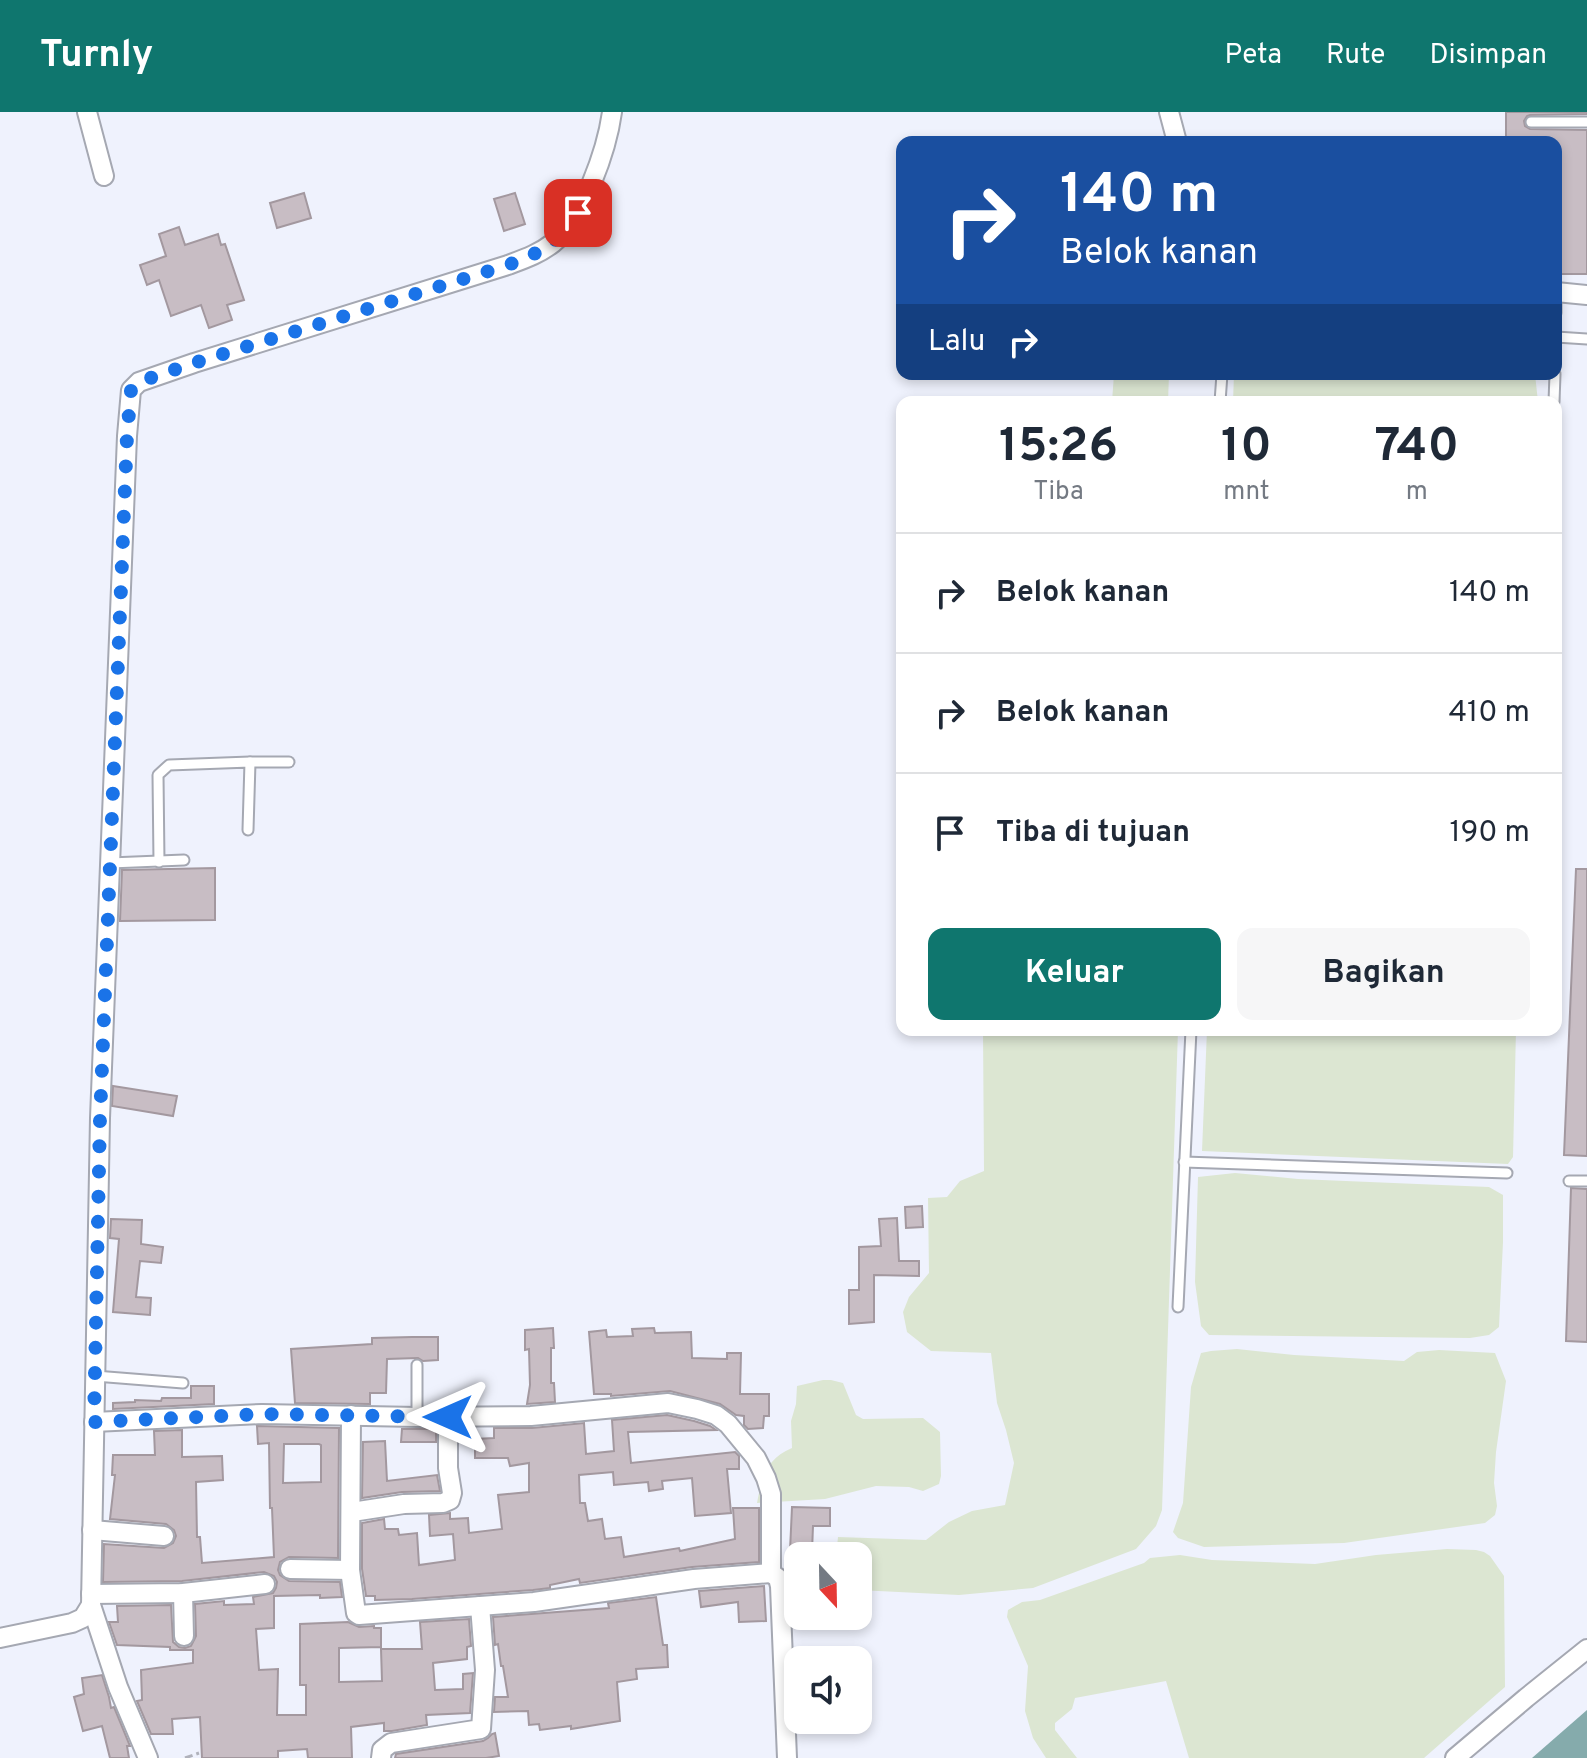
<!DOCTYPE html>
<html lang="id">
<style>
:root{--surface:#fff;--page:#f6f6f7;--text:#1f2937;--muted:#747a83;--line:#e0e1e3;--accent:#0f766e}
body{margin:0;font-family:Overpass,sans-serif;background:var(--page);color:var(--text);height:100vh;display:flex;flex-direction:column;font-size:30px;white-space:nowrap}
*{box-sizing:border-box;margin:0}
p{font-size:26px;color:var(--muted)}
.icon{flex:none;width:44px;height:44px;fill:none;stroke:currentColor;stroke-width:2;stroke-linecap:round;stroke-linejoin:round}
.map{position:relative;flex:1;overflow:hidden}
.panel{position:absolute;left:896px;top:284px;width:666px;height:640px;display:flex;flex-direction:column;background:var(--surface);border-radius:16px;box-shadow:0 4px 12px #0003}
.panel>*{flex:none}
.top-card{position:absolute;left:896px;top:24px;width:666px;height:244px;border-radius:16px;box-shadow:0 4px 12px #0003;background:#1a4fa0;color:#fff;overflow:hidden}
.needle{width:52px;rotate:158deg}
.fabs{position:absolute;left:784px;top:1430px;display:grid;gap:16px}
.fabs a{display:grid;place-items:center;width:88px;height:88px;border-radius:16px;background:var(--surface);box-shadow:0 4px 12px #0003;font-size:40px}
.pin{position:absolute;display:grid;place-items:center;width:68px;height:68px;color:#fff;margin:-34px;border-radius:16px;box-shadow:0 4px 12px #0006}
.me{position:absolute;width:88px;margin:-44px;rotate:270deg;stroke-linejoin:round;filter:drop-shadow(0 0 6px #0008)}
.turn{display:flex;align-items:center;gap:28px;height:168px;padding:0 32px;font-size:36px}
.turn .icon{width:104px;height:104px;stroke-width:2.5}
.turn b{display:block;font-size:56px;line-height:68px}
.then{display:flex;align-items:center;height:76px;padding:0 32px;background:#0003;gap:16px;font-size:30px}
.eta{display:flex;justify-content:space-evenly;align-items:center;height:136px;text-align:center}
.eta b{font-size:48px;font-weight:700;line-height:56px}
.primary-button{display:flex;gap:16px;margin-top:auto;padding:16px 32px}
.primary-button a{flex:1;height:92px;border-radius:16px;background:var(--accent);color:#fff;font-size:32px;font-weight:700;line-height:92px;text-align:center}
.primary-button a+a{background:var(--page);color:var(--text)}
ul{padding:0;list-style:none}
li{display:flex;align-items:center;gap:24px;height:120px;padding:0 32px;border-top:2px solid var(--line)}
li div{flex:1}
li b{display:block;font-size:30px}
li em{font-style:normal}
header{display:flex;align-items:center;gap:48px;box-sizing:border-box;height:112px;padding:0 40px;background:var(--accent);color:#fff}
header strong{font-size:38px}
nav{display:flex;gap:44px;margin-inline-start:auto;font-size:28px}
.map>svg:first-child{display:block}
</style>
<header>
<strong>Turnly</strong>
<nav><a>Peta</a><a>Rute</a><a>Disimpan</a></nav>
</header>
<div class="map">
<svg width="1587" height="1646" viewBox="0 0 1587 1646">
<rect width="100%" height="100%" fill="#eff2fd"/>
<g fill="#dce6d2">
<polygon points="1114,262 1169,262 1168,290 1112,290"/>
<polygon points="1234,262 1535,262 1538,290 1233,290"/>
<polygon points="983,918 1178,918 1162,1398 1156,1414 1136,1437 1033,1476 959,1483 858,1478 858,1444 836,1444 838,1425 926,1428 949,1410 972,1399 1005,1393 1014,1351 1006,1318 997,1291 991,1241 931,1239 907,1220 903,1200 909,1185 929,1161 928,1086 947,1085 960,1069 984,1059"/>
<polygon points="1207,918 1516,918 1513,1045 1508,1052 1202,1039"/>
<polygon points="1235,1061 1298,1067 1489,1075 1503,1083 1503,1130 1499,1215 1489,1223 1470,1226 1209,1223 1201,1214 1195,1170 1198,1065"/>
<polygon points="1237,1237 1294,1243 1404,1249 1417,1240 1439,1238 1495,1241 1506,1269 1496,1340 1494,1371 1497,1394 1495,1403 1485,1411 1344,1431 1204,1435 1178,1426 1173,1420 1183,1391 1191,1275 1201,1241 1211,1239"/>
<path d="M823,1268H831L843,1271L856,1303L863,1307L923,1306L940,1320L941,1364L939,1372L923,1379L909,1375L876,1374L825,1387L757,1391C762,1365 766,1347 792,1336L791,1309L796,1292L797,1274Z"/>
<polygon points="1447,1437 1476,1438 1484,1440 1490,1444 1504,1464 1505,1575 1424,1646 1189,1646 1166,1569 1075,1586 1072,1597 1055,1611 1055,1618 1077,1646 1046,1646 1033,1626 1025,1599 1028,1554 1007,1505 1008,1498 1022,1490 1040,1488 1144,1451 1150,1446 1180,1443 1212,1448 1315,1452 1376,1443"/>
</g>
<polygon fill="#85abac" points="1587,1598 1587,1646 1532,1646"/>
<g fill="#c8bdc4" stroke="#a3989f" stroke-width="2" fill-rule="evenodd">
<polygon points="1506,0 1587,0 1587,2 1530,3 1527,4 1524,9 1525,14 1530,17 1587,18 1587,162 1556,162 1556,30 1506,30"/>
<polygon points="304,81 311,106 277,116 270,91"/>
<polygon points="515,81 525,112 504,119 494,87"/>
<polygon points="179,115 185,133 218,122 221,133 225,132 244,188 227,193 232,208 209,216 201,193 171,204 159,168 147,173 140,153 166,144 159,122"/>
<polygon points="215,756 215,808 120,809 122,758"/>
<polygon points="1576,757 1587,757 1587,1044 1564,1043"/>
<polygon points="113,974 177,984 173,1004 112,994"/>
<polygon points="1571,1076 1587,1077 1587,1230 1566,1229"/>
<polygon points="922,1094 923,1115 906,1116 905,1095"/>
<polygon points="897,1106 899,1149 919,1149 919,1164 874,1163 874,1210 849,1212 849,1178 859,1178 859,1135 881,1134 879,1107"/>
<polygon points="111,1107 142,1108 141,1132 163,1135 161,1151 140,1149 136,1185 151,1186 150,1203 113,1200 119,1127 110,1126"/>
<polygon points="553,1216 554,1236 551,1236 551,1271 554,1271 555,1290 527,1292 530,1273 529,1237 525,1238 525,1218"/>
<polygon points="654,1216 655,1221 691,1220 692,1246 727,1247 727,1241 741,1241 740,1282 769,1282 769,1304 764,1304 763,1316 748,1317 744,1313 744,1304 736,1303 720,1292 670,1279 611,1284 611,1282 594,1282 589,1220 606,1218 607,1225 633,1224 632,1217"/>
<polygon points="412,1225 438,1225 438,1248 423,1249 418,1246 387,1247 386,1281 370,1281 370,1292 295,1291 291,1237 372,1232 372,1226"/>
<polygon points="191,1274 214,1274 214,1292 113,1297 113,1291 135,1290 135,1288 161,1289 162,1286 191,1286"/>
<polygon points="667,1303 694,1309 710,1314 716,1318 628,1320 631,1351 735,1340 739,1344 739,1357 727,1357 731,1401 695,1404 692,1366 662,1369 663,1377 649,1379 648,1370 614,1373 613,1360 579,1363 580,1391 585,1391 588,1409 602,1407 605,1427 621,1425 624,1445 679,1436 680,1439 735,1427 733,1396 759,1396 759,1450 692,1455 580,1471 579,1467 550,1473 550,1476 533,1478 412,1487 375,1488 375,1484 366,1484 362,1457 362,1411 384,1407 385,1417 398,1417 399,1423 417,1421 419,1453 455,1448 453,1422 430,1424 429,1403 450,1401 450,1407 468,1406 469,1421 502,1417 498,1383 529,1380 529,1351 510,1354 508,1346 475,1346 475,1327 494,1326 494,1316 532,1316 584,1311 586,1342 614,1339 612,1308"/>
<path d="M257,1314L339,1316L338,1446L289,1445L280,1450L278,1458L280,1463L289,1469L340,1470L342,1485L320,1486V1483L274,1484V1516L256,1517L259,1558L278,1557L277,1603H306V1573H300V1512L348,1510L359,1515L374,1514V1516H381V1535L339,1536V1570L382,1569L381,1537H422L420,1510L469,1507L471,1534L467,1535V1547L433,1551L435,1578L463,1577V1562L473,1561L470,1601L426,1603L427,1613L392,1619H384V1611L351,1615L352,1646H308L307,1637L278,1639V1646H202L200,1605L172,1607L173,1622H151L137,1589L142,1588L141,1558L193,1551V1538H170V1535L117,1533L109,1510H118L117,1494L171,1493L173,1530L179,1535L185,1536L191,1534L196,1524L195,1492L224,1489V1493L254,1492L253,1485L273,1481L276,1476L277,1470L274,1464L264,1460L182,1469L103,1470L104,1432L164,1436L173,1431L176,1424L174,1418L166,1412L110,1407L115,1363H112L113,1343H155L154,1319L182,1318V1345L222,1344L223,1368L196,1370L197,1425H200L202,1451L274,1445L272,1396H270L269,1331L258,1332ZM284,1332H319L321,1333V1370L283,1371Z"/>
<polygon points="402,1317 436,1317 436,1330 401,1330"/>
<polygon points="385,1329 387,1369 437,1363 440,1379 402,1380 362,1386 363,1330"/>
<polygon points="792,1395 830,1396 830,1414 813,1414 812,1440 790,1439"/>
<polygon points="764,1474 766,1509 739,1510 738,1490 701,1495 699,1479"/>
<polygon points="656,1485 663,1533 667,1533 668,1555 636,1557 637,1567 617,1570 620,1609 571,1617 571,1614 540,1618 539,1612 529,1613 528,1599 494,1600 495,1585 508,1585 503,1554 501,1554 498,1532 495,1533 493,1505 609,1496 608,1491"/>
<polygon points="102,1563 109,1585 111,1596 114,1595 130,1634 127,1634 129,1646 110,1646 102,1614 83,1619 74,1585 84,1582 82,1566"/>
<polygon points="495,1621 499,1644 486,1646 395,1646 396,1642 483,1629 488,1626 492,1622"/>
</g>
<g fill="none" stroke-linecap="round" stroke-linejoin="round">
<defs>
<g id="lane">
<polyline points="1531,10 1587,10"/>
<polyline points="1556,201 1556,180"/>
<polyline points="1556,225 1587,227"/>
<polyline points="1220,290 1222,262"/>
<polyline points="1554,290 1555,262"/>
<polyline points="250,650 289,650"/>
<polyline points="159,750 158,663 169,653 250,650 248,718"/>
<polyline points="110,751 184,748"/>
<polyline points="1184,1050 1507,1061"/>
<polyline points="1569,1069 1587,1069"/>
<polyline points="1178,1195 1191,918"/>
<polyline points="95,1264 183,1271"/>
<polyline points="417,1305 417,1253"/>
</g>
<g id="street">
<polyline points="87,0 104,64"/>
<polyline points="1169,0 1177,30"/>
<polyline points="1556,180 1587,183"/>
<polyline points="351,1303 350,1458 356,1501 359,1503 534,1490 694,1467 771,1461"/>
<polyline points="94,1310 262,1302 417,1305 531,1304 668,1291 697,1297 716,1303 728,1312 756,1346 766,1366 771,1382 771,1461 778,1466 780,1474 787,1646"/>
<polyline points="352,1400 404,1392 443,1391 450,1388 452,1381 448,1356 448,1305"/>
<polyline points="92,1418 164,1424"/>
<polyline points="290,1457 350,1458"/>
<polyline points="183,1481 184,1524"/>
<polyline points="91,1482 183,1481 265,1472"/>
<polyline points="91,1493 118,1575 148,1646"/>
<path d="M0,1526L72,1511L83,1506L91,1493L100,1006L127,324L131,278L139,270L194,251L508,153C524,147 539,142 553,131C583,107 607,37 612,0"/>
<polyline points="381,1646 382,1638 391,1631 481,1617 485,1558 480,1494"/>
<polyline points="1455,1646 1526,1586 1587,1537"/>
</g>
</defs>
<use href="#lane" stroke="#a5a8b2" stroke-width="13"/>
<use href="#street" stroke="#a5a8b2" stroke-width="22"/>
<polyline stroke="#b0b2bb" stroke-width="3" stroke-dasharray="8 4" stroke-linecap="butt" points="185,1646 199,1641"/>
<use href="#lane" stroke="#fff" stroke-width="9"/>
<use href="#street" stroke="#fff" stroke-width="18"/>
</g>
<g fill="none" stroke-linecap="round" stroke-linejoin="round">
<path stroke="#1a73e8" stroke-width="14" stroke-dasharray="0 25.2" d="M448,1305L262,1302L94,1310L100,1006L127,324L131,278L139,270L194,251L508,153C540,141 559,131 578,101"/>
</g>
</svg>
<div class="fabs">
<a><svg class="needle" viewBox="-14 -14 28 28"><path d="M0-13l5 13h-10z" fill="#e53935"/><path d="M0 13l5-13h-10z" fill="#747a83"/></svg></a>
<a><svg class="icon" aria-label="sound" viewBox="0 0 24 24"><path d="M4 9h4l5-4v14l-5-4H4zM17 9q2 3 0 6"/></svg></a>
</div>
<div class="pin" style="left:578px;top:101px;background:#d93025"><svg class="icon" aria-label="arrive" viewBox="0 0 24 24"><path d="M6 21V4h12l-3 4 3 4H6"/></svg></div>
<svg class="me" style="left:448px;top:1305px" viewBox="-20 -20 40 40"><path d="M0-17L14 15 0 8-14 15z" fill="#1a73e8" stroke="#fff" stroke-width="4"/></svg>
<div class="top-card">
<div class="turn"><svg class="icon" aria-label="right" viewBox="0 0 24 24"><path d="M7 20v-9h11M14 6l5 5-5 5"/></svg><div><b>140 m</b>Belok kanan</div></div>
<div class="then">Lalu<svg class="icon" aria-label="right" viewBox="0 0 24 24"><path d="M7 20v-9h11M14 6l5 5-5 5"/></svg></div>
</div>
<section class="panel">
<div class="eta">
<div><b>15:26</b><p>Tiba</p></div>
<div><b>10</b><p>mnt</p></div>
<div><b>740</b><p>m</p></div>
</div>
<ul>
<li><svg class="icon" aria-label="right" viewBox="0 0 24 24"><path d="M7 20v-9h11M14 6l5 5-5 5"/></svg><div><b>Belok kanan</b></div><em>140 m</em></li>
<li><svg class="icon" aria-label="right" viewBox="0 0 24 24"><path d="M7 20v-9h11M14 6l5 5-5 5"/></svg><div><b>Belok kanan</b></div><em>410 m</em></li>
<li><svg class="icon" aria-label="arrive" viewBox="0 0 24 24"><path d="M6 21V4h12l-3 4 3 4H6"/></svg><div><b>Tiba di tujuan</b></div><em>190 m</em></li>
</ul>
<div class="primary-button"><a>Keluar</a><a>Bagikan</a></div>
</section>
</div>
